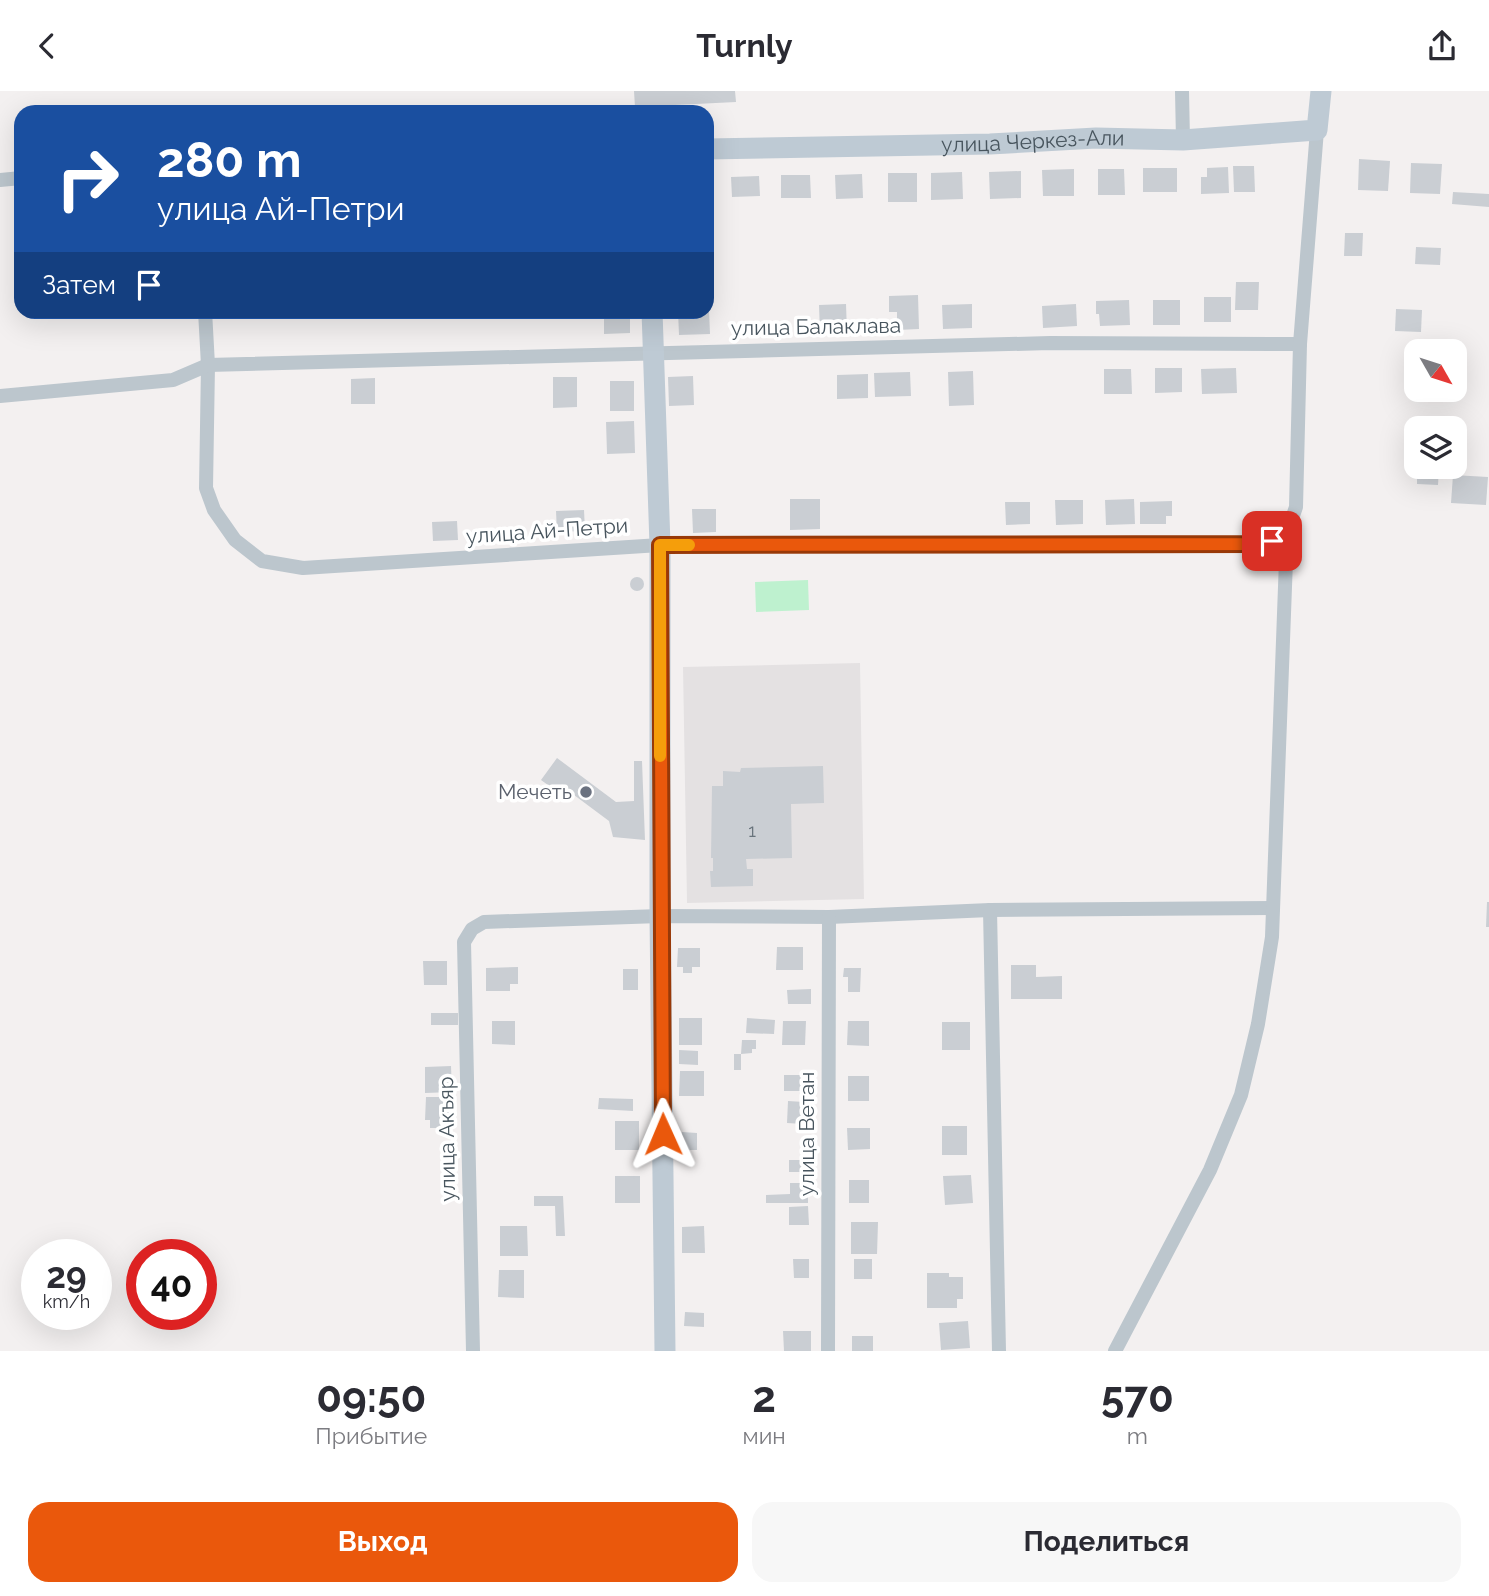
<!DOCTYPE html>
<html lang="ru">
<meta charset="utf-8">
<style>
:root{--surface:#fff;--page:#f7f7f7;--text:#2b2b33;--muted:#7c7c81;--accent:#ea580c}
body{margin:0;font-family:Raleway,sans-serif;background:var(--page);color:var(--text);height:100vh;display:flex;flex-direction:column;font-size:26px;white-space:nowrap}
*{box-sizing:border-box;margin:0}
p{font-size:23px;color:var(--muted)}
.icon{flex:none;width:38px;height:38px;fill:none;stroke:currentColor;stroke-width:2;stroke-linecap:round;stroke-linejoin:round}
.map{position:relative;height:1260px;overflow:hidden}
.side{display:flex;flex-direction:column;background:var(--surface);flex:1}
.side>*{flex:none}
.top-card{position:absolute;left:14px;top:14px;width:700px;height:214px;border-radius:21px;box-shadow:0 7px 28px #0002;background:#1a4fa0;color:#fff;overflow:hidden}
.needle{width:46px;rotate:129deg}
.buttons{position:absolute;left:1404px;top:248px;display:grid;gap:14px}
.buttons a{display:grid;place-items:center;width:63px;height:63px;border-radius:14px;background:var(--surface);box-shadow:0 7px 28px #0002;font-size:35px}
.speed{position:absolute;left:21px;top:1148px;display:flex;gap:14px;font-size:35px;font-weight:700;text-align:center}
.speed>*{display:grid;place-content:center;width:91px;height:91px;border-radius:50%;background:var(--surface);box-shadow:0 7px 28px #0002;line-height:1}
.speed small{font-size:18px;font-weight:400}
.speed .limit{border:10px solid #d22;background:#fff;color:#111}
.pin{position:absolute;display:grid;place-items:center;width:60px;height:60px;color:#fff;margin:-30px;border-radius:14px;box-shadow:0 4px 10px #0006}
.me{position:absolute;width:77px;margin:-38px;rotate:359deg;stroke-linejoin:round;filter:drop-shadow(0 0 5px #0008)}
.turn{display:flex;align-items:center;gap:24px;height:147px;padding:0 28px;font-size:32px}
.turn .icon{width:91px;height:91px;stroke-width:2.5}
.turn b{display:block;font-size:49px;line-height:60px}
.then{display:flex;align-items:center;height:66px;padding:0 28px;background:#0003;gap:14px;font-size:26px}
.eta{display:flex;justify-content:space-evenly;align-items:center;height:119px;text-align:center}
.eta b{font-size:42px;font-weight:700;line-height:49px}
.primary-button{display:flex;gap:14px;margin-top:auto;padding:14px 28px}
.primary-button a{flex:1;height:80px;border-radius:21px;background:var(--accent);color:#fff;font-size:28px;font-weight:700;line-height:80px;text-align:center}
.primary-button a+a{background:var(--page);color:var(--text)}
header{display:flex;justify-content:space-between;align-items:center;height:91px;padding:0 28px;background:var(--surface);font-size:32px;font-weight:700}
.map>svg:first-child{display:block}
</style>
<header><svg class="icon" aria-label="back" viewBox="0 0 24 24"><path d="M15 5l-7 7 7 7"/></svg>Turnly<svg class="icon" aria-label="share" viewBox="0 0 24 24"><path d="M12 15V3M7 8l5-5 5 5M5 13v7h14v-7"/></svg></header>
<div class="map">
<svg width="1489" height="1260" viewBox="0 0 1489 1260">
<rect width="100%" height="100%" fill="#f3f0f0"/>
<polygon fill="#e4e1e2" points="860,572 864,808 687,812 683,576"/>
<polygon fill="#bef1cf" points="808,489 809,519 756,521 755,491"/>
<g fill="#caced3">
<polygon points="634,0 735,0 736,11 635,16"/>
<polygon points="1359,68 1390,70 1388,100 1358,99"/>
<polygon points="1411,72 1442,73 1440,103 1410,102"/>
<polygon points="1233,75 1254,75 1255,101 1234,101"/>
<polygon points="1228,76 1229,102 1201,103 1201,86 1207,86 1207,77"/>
<rect x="1143" y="77" width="34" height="24"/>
<polygon points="1074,78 1074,105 1043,105 1042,79"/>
<polygon points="1098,78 1124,78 1125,104 1098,104"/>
<polygon points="1021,80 1021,107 990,108 989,81"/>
<polygon points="962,81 963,108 931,109 931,82"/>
<rect x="888" y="82" width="29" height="29"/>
<polygon points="862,83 863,107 836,108 835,84"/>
<polygon points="781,84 810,84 811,107 781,107"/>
<polygon points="759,85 760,105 732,106 731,86"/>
<polygon points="1453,101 1489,103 1489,116 1452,113"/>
<polygon points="1345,142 1363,142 1362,165 1344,165"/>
<polygon points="1416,156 1441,157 1440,174 1415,173"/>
<polygon points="1236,191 1259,191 1258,219 1235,219"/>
<polygon points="918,204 919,238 897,239 897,221 889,221 889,205"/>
<rect x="1204" y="206" width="27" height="25"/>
<polygon points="1129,209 1130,234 1100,235 1099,223 1096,223 1096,210"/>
<rect x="1153" y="209" width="27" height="25"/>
<polygon points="846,213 847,241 820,242 819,214"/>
<polygon points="972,213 972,237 943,238 942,214"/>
<polygon points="1076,213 1077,235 1043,237 1042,215"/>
<polygon points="1396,218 1422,219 1421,241 1395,240"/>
<polygon points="707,219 709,219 710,243 679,244 678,220"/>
<polygon points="604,220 630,220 630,242 604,243"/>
<polygon points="1155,277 1182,277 1182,301 1155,302"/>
<polygon points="1236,277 1237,302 1202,303 1201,278"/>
<polygon points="1104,278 1131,278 1132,303 1104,303"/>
<polygon points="973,280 974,314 949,315 948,281"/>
<polygon points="910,281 911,305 875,306 874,282"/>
<polygon points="868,283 868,307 837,308 837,284"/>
<polygon points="693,285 694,314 669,315 668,286"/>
<polygon points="553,286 577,286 577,316 553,317"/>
<polygon points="375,287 375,313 351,313 351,288"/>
<rect x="610" y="290" width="24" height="30"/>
<polygon points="634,330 635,362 607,363 606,331"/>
<polygon points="1417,376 1439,376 1438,394 1417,393"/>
<polygon points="1453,384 1488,386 1486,414 1451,412"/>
<polygon points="790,408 820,408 820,438 790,439"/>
<polygon points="1134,408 1135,433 1106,434 1105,409"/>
<polygon points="1055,409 1083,409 1083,433 1056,434"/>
<polygon points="1172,410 1172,425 1166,425 1166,433 1140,433 1140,411"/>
<polygon points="1005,411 1030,411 1030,433 1006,434"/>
<polygon points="692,418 716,418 716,441 693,442"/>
<polygon points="584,419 585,440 557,441 556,420"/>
<polygon points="457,430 458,449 433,450 432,431"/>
<circle cx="637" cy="493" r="7"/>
<polygon points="557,667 616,711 634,710 634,670 642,670 645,749 613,746 609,730 566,698 562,704 541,689"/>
<polygon points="823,675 824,712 791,713 792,767 746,768 747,778 753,778 753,795 711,796 710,780 713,780 713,767 711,767 712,695 723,695 723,680 740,681 741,677"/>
<polygon points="1487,811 1489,811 1489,836 1486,836"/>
<polygon points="777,856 803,856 803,879 776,879"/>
<polygon points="678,857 700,857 700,876 692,876 692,882 683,882 683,876 677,876"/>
<polygon points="423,870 447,870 447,894 424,894"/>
<polygon points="1011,874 1036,874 1036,886 1062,885 1062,908 1011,908"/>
<polygon points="518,876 518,893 510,893 510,900 486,900 486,877"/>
<polygon points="844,877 861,877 860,901 848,901 848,886 843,886"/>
<rect x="623" y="878" width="15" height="21"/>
<polygon points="811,898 811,913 788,913 787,899"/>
<rect x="431" y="922" width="27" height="12"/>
<rect x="679" y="927" width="23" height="27"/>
<polygon points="747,927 775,929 774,943 746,942"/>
<polygon points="492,930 515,930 515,954 492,953"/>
<polygon points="783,930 806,930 805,954 782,954"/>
<polygon points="848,930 869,930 869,955 847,954"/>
<rect x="942" y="931" width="28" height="28"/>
<polygon points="742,949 756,949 756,958 752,958 752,962 741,963"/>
<polygon points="679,959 698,960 698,974 679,973"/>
<rect x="734" y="963" width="7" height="16"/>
<polygon points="451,975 452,1001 425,1002 425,976"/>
<polygon points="680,980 704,980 704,1005 679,1005"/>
<rect x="784" y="984" width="22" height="16"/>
<rect x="848" y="985" width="21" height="25"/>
<polygon points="426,1006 452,1006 452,1027 446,1027 446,1037 430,1037 430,1029 425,1029"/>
<polygon points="599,1007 633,1008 633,1020 598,1018"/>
<polygon points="788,1010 804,1011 803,1033 787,1032"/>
<rect x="615" y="1030" width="24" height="29"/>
<rect x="942" y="1035" width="25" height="29"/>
<polygon points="847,1037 870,1037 870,1058 848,1059"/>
<polygon points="682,1041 697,1042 697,1059 681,1059"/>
<rect x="789" y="1069" width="25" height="12"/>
<polygon points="971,1084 973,1112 945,1114 943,1085"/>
<rect x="615" y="1085" width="25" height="27"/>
<rect x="849" y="1089" width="20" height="23"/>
<polygon points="790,1092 808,1092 808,1112 766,1112 766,1104 790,1103"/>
<polygon points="534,1105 563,1105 565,1145 556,1145 555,1115 534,1115"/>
<polygon points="808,1115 809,1134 789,1134 789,1116"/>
<polygon points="851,1131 878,1131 877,1163 851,1163"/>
<polygon points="500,1135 527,1135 528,1165 500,1165"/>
<polygon points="704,1135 705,1162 682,1162 682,1136"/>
<polygon points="793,1168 809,1168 809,1187 794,1187"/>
<rect x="854" y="1168" width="18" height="20"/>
<polygon points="499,1179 524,1179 524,1207 498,1206"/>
<polygon points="927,1182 949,1182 949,1186 963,1186 963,1208 957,1208 957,1217 927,1217"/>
<polygon points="685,1221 704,1222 704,1236 684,1235"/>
<polygon points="968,1230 970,1257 941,1259 939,1232"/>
<polygon points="783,1240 811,1240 811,1260 784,1260"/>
<rect x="852" y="1245" width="21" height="15"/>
</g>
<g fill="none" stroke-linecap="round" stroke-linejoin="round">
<g stroke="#bcc6cd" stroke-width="14">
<polyline points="1182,0 1183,49"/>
<polyline points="0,89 21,87"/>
<polyline points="205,220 208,274 206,397 214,419 235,449 262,470 303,477 660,454 1257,453 1272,450 1287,442"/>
<polyline points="0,305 173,289 208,274 1050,252 1300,253"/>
<polyline points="990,819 999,1260"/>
<polyline points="473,1260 464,851 472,838 484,831 660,825 829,826 990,819 1273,817"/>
<polyline points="828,1260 829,826"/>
<polyline points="1115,1260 1210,1079 1241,1004 1258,933 1272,846 1287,442 1296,416 1300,253 1317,39"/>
</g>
<g stroke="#becad4" stroke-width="21">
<path id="s1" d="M707,58L990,53L1096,47L1183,49L1317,39L1321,0"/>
<polyline points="652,220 660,454 660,825 665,1260"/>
</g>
</g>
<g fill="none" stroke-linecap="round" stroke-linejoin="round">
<defs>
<polyline id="route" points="663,1043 660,454 1257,453 1272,450"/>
</defs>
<use href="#route" stroke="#983908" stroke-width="18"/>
<use href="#route" stroke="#ea580c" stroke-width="12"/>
<polyline stroke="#f59e0b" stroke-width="12" points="660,665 660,454 689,454"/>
</g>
<circle fill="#6b7280" stroke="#fff" stroke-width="2.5" cx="586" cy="701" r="7"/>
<g text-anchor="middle" stroke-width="7" stroke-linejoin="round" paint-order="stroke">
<g font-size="18" fill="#68737b">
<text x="752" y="746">1</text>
</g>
<g font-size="21" fill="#48555e" stroke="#fff">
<text dy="7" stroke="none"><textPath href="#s1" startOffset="326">улица Черкез-Али</textPath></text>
<text transform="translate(816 236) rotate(-1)" y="7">улица Балаклава</text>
<text transform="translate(547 440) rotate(-4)" y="7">улица Ай-Петри</text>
<text transform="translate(807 1043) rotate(-90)" y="7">улица Ветан</text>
<text transform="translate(447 1048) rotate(-91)" y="7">улица Акъяр</text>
</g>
<g font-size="21" fill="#5b616d" stroke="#fff" text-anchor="end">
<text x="572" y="708">Мечеть</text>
</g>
</g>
</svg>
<div class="buttons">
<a><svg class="needle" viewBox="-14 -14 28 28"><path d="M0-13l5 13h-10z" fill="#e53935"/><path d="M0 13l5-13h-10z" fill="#7c7c81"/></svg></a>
<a><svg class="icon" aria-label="layers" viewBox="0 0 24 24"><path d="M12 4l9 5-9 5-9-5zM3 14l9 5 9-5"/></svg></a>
</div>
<div class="speed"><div>29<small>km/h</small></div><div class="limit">40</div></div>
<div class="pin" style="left:1272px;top:450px;background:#d93025"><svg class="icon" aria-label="arrive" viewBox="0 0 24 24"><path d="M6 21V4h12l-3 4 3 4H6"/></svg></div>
<svg class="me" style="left:663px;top:1043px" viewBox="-20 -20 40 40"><path d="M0-17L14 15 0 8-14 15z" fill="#ea580c" stroke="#fff" stroke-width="4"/></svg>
<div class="top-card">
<div class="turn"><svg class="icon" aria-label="right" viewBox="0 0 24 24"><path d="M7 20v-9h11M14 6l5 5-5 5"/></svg><div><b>280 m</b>улица Ай-Петри</div></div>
<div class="then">Затем<svg class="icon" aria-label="arrive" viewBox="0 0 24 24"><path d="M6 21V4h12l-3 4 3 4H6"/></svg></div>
</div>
</div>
<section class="side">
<div class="eta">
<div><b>09:50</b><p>Прибытие</p></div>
<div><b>2</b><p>мин</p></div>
<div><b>570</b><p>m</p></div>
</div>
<div class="primary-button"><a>Выход</a><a>Поделиться</a></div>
</section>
